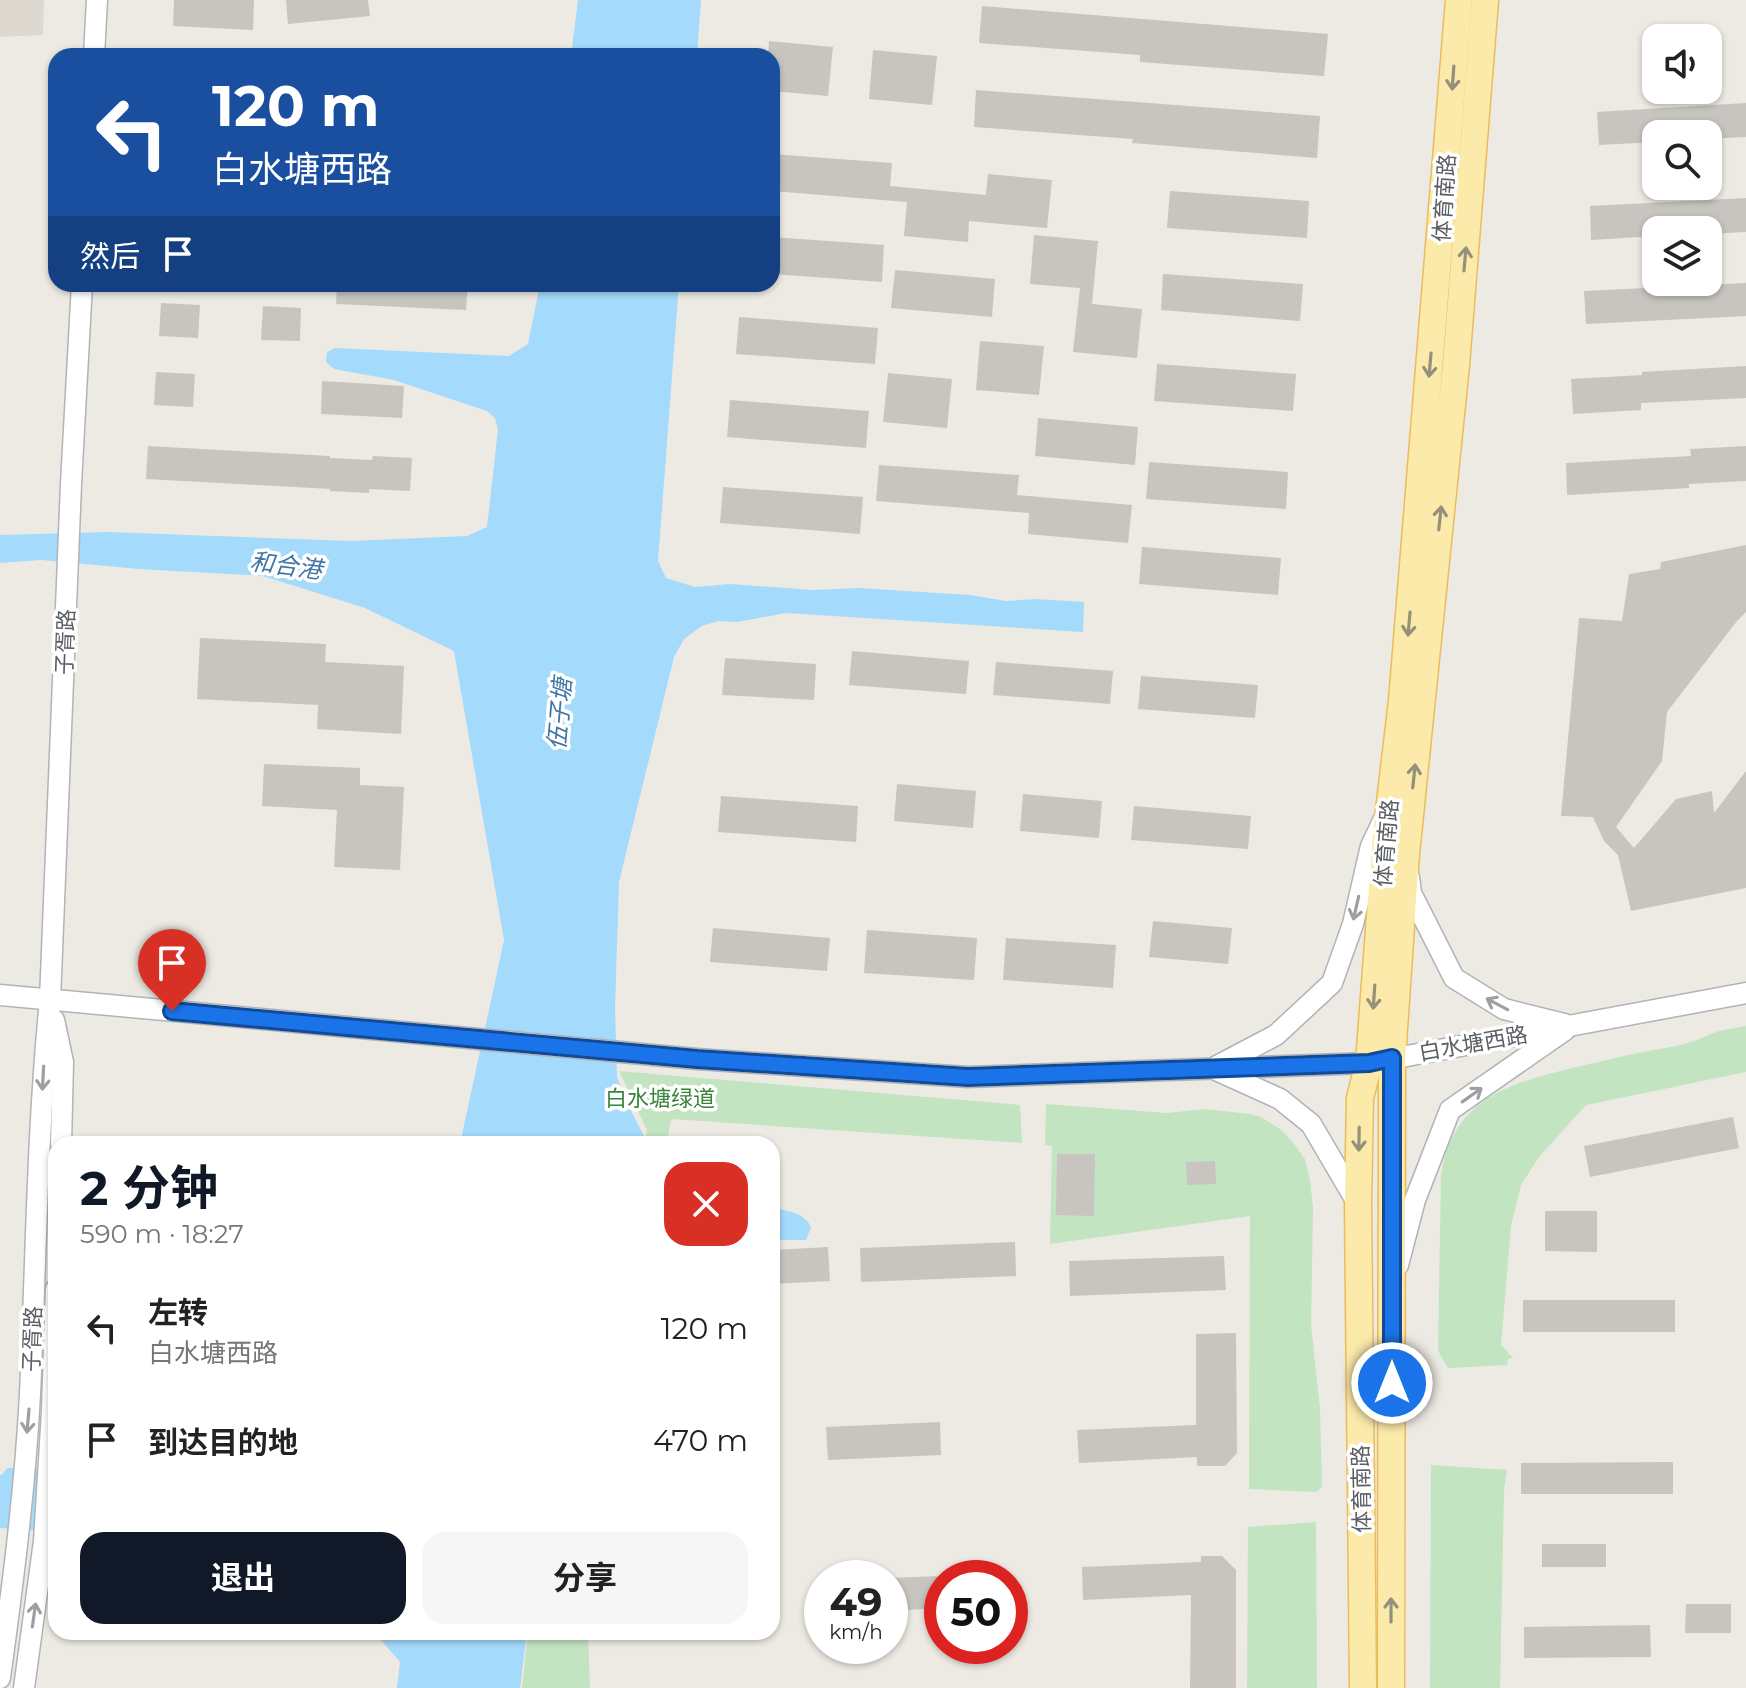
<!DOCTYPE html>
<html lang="zh">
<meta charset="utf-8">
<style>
:root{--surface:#fff;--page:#f6f6f6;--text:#222;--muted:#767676;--accent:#111827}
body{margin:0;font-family:Montserrat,"Noto Sans SC",sans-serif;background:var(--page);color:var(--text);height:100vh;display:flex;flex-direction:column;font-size:30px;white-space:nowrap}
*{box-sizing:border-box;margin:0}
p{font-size:26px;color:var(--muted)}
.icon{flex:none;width:44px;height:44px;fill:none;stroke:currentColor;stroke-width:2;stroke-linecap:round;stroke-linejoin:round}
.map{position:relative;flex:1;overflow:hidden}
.details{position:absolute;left:48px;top:1136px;width:732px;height:504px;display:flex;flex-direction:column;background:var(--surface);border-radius:24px;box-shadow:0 2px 6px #0004}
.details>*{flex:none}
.guide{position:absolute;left:48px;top:48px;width:732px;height:244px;border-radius:24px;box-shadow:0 2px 6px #0004;background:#1a4fa0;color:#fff;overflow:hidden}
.buttons{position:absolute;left:1642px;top:24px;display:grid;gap:16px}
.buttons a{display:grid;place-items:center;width:80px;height:80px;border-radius:16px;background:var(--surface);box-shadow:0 2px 6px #0004;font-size:40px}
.speed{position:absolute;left:804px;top:1560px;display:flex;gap:16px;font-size:40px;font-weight:700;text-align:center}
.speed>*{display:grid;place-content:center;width:104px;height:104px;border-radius:50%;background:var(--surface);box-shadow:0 2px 6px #0004;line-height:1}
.speed small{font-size:20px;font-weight:400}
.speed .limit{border:12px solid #d22;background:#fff;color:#111}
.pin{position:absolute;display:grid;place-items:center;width:68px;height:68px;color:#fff;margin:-82px -34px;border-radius:50% 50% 50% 0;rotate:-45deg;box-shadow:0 0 8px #0007}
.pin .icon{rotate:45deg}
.me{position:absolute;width:88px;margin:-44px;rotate:0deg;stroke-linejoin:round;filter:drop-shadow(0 0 6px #0008)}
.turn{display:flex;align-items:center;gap:28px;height:168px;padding:0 32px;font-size:36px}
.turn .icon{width:104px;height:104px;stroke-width:2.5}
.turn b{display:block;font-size:56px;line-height:68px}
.then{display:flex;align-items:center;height:76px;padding:0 32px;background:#0003;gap:16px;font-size:30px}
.round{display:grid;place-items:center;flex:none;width:84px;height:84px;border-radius:24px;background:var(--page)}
.overview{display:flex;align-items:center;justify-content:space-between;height:136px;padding:0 32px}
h1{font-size:48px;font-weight:700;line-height:60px;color:var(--accent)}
.primary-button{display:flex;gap:16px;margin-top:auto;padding:16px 32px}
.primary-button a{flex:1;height:92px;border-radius:24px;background:var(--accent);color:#fff;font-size:32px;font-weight:700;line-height:92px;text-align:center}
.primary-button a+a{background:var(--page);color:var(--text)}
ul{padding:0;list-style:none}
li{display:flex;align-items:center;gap:24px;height:112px;padding:0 32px}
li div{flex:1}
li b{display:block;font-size:30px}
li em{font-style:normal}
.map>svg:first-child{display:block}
</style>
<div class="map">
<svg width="1746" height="1688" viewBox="0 0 1746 1688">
<rect width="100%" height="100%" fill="#edeae3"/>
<polygon fill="#ddd9d1" points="0,0 44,0 43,35 0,37"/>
<g fill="#c2e4c0">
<path d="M1746,1026V1072L1586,1105L1539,1157L1521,1185L1511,1226L1501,1345L1513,1358L1508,1359L1507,1365L1448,1368L1438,1351L1441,1175C1452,1100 1509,1083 1573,1068C1595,1063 1617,1057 1639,1053C1655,1049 1672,1048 1687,1043C1697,1041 1706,1036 1716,1032C1725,1029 1736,1028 1746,1026Z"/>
<polygon points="619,1071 1020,1105 1022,1143 671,1119 667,1144 645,1144 647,1130"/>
<polygon points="1046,1104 1167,1113 1205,1109 1250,1114 1261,1117 1280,1129 1292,1141 1305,1159 1310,1180 1313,1208 1311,1325 1320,1409 1322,1486 1317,1492 1249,1489 1250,1216 1050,1244 1052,1146 1045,1145"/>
<polygon points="1431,1465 1507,1470 1504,1490 1500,1688 1430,1688"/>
<polygon points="1316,1522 1317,1688 1247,1688 1248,1527"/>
<polygon points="528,1632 588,1632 590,1688 522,1688"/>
</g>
<g fill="#a4dafb">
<polygon points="578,0 701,0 697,56 571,56"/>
<polygon points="540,284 679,284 658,561 666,578 695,587 730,584 813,590 858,588 970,595 1006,601 1036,599 1084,602 1083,632 786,613 737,622 718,621 702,626 684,639 674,657 619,882 615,1008 617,1077 628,1105 648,1144 460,1144 504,940 454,651 365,608 263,576 139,569 41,560 0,563 0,535 108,532 351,541 467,536 487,527 498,430 495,418 487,411 394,380 334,369 326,362 327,352 335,348 509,356 528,344"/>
<path d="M772,1208C787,1210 804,1213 811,1227L806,1240H772Z"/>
<polygon points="56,1466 56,1532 0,1528 0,1475 3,1474 7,1468"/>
<polygon points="374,1632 527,1632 520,1688 397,1688 400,1662"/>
</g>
<g fill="#c8c5c0">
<polygon points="174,0 254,0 253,30 173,26"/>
<polygon points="286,0 368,0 370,16 288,24"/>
<polygon points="982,6 1328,34 1324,76 1140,62 1140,55 979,43"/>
<polygon points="769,41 833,47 828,96 772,91 772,56 768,56"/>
<polygon points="873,50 937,56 932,105 869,99"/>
<polygon points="976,90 1320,116 1317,158 1132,143 1133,139 974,127"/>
<polygon points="1746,103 1746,137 1708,139 1708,134 1656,134 1656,142 1599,145 1597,112"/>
<polygon points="772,154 892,163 890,186 986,195 988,174 1052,180 1047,228 969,221 968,242 904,236 907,202 772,191"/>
<polygon points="1170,191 1309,201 1307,238 1167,228"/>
<polygon points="1746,198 1746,232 1708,234 1708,230 1656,230 1656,236 1591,240 1590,206"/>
<polygon points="1034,235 1098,241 1092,304 1142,309 1137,358 1073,352 1080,288 1030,284"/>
<polygon points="772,237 884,245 882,282 772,274"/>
<polygon points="895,270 995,279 992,317 891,308"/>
<polygon points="1163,274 1303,284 1300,321 1161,310"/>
<polygon points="1746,283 1746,316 1586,324 1584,291"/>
<polygon points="337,284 468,284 466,310 336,304"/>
<polygon points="161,303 200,305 198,338 159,336"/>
<polygon points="263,306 301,308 300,341 261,340"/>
<polygon points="739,317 878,328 875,364 736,354"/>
<polygon points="980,341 1044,346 1039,395 976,390"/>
<polygon points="1157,364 1296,374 1293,411 1154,401"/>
<polygon points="1746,366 1746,398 1641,403 1641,410 1573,414 1571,379 1642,375 1642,372"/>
<polygon points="156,372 195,374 193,407 154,405"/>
<polygon points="888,373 952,379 947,428 883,422"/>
<polygon points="322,381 404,386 402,418 321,414"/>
<polygon points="730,400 869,411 866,448 727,437"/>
<polygon points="1038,418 1138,427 1135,465 1035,456"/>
<polygon points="148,446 330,456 330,458 372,460 373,456 412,458 410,491 369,489 369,493 330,491 330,489 146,479"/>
<polygon points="1746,446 1746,481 1689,484 1689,488 1567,495 1566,463 1691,456 1690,449"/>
<polygon points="1149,462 1288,472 1286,509 1146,499"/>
<polygon points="879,465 1019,475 1017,495 1132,505 1128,543 1028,534 1029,513 876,501"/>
<polygon points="723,487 863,497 860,534 720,523"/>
<polygon points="1746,545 1746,612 1737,621 1667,712 1662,761 1616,827 1634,848 1676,799 1712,791 1714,813 1746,771 1746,888 1631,911 1618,855 1604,841 1593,817 1561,816 1579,618 1622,621 1629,574 1660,569 1661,562"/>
<polygon points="1142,547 1281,558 1278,595 1139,584"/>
<polygon points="200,638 326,644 325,662 404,666 401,734 317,729 318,705 197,699"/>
<polygon points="852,651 969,661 966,694 849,685"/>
<polygon points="725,658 816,664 814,700 722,695"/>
<polygon points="996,662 1113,671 1110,704 993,695"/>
<polygon points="1141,676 1258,685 1255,718 1138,709"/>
<polygon points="264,764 360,768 360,785 404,787 400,870 334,867 337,810 262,806"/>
<polygon points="897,784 976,791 973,828 894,821"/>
<polygon points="1023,794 1102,801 1099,838 1020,831"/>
<polygon points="721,796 858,806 856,842 718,832"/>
<polygon points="1134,806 1251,816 1248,849 1131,840"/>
<polygon points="1153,921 1232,928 1228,964 1149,957"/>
<polygon points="713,928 830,938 827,971 710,962"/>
<polygon points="867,930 977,938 974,980 864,973"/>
<polygon points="1006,938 1116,945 1113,988 1003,980"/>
<polygon points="1733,1117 1739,1148 1590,1177 1584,1146"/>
<polygon points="1057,1154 1095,1154 1094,1216 1056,1215"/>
<polygon points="1215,1161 1216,1184 1187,1185 1186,1162"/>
<polygon points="1545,1211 1597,1211 1597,1252 1545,1251"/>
<polygon points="1015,1242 1016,1276 861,1282 860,1248"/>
<polygon points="828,1247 830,1281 772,1284 772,1250"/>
<polygon points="1224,1256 1226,1290 1070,1296 1069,1261"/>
<rect x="1523" y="1300" width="152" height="32"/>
<polygon points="1236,1333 1237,1453 1225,1466 1197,1466 1197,1457 1079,1463 1077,1430 1196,1425 1196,1334"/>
<polygon points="940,1422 941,1455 828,1460 826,1427"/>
<polygon points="1673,1462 1673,1494 1521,1494 1521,1463"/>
<rect x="1542" y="1544" width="64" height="23"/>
<polygon points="1201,1556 1222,1556 1236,1570 1236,1688 1190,1688 1191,1595 1083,1600 1082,1567 1201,1562"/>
<polygon points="941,1576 942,1608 890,1611 890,1578"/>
<polygon points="1686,1604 1731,1604 1731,1633 1685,1633"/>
<polygon points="1650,1625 1651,1657 1524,1658 1524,1627"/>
</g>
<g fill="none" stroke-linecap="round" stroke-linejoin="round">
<defs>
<g id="minor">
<polyline points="94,56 97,0"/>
<polyline points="1409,877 1411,893 1454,978 1504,1009 1564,1024"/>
<polyline points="0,995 697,1059 968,1077 1369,1063 1746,993"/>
<polyline points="54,1020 63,1062 61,1144"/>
<polyline points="1217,1066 1276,1035 1332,983 1353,924 1371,846 1384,819"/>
<polyline points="1216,1070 1280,1099 1311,1124 1358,1204"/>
<polyline points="1398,1265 1415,1200 1450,1110 1565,1030"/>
<path d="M0,1678C13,1583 25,1489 30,1394C36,1263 37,1131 50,1000L71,484L82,284"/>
<polyline points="24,1688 44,1541 52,1411 56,1289"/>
</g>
<g id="major">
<polyline points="1363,1688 1358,1204 1360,1098 1369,1063 1386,836 1402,701 1459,0"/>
<polyline points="1391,1688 1392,1058 1406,854 1456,365 1485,0"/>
</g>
</defs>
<use href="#minor" stroke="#b0b4b7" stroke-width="23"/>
<use href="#major" stroke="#ebbc5d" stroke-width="29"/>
<use href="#minor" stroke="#fff" stroke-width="20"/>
<use href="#major" stroke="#fbeaa9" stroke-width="26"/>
</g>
<defs><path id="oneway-shaft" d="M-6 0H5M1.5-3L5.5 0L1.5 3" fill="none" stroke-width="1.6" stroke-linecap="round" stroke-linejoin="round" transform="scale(2)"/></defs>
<g stroke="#93907c">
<use href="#oneway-shaft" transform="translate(1453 78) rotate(94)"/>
<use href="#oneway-shaft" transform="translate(1465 259) rotate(-85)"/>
<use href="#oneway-shaft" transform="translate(1430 365) rotate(95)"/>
<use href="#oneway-shaft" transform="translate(1440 518) rotate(-84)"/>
<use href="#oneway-shaft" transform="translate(1409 624) rotate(95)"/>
<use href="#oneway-shaft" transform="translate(1414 776) rotate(-84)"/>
<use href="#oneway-shaft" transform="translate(1374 997) rotate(94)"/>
<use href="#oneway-shaft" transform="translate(1359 1139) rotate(91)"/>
<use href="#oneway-shaft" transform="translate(1391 1610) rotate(-90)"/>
</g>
<g stroke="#9d9fa1">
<use href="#oneway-shaft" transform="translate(1356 908) rotate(103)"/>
<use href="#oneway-shaft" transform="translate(1497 1004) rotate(-152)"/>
<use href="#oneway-shaft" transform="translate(43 1078) rotate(93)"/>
<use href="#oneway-shaft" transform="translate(1472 1095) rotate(-35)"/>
<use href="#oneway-shaft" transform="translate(28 1421) rotate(95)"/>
<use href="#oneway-shaft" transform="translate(34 1615) rotate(-82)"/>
</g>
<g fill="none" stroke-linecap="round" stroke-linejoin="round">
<defs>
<polyline id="route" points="172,1011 697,1059 968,1077 1369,1063 1392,1058 1392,1383"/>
</defs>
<use href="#route" stroke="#114b97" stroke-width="20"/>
<use href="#route" stroke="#1a73e8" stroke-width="14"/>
</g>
<g text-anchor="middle" stroke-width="7" stroke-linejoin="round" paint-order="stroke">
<g font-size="22" fill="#5b5f63" stroke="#fff">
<text transform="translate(1444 198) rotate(-86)" y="8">体育南路</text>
<text transform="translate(65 642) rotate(-88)" y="8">子胥路</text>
<text transform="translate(1386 843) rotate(-85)" y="8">体育南路</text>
<text transform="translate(1473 1043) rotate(-10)" y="8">白水塘西路</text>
<text transform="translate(32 1339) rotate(-88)" y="8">子胥路</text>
<text transform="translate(1361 1489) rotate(-91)" y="8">体育南路</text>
</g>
<g font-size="22" fill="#398439" stroke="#fff">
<text x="660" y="1106">白水塘绿道</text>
</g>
<g font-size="24" font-style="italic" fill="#4075a4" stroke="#fff">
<text transform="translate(286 566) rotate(7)" y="8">和合港</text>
<text transform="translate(560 714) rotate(-85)" y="8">伍子塘</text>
</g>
</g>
</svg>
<div class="buttons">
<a><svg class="icon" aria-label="sound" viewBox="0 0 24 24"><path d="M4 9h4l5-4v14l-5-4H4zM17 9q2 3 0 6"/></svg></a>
<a><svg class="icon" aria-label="search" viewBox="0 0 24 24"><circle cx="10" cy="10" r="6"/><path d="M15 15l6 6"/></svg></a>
<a><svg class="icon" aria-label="layers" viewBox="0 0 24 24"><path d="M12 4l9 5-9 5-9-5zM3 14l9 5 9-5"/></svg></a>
</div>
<div class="speed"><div>49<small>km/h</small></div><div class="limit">50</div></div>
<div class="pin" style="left:172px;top:1011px;background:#d93025"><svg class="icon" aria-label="arrive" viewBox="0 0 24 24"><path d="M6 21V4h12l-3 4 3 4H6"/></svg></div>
<svg class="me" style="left:1392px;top:1383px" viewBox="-20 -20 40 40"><circle r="17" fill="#1a73e8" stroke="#fff" stroke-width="3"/><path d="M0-11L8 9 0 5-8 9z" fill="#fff"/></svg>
<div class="guide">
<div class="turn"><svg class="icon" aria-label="left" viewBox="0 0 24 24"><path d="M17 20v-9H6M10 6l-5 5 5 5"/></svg><div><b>120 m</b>白水塘西路</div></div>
<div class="then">然后<svg class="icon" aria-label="arrive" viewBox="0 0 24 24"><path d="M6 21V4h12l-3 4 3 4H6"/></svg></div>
</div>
<section class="details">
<div class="overview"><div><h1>2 分钟</h1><p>590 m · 18:27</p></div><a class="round" style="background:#d93025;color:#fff"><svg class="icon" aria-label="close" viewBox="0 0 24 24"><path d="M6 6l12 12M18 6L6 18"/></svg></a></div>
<ul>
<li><svg class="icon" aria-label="left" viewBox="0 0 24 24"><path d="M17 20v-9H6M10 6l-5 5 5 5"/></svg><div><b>左转</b><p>白水塘西路</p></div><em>120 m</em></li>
<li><svg class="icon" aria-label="arrive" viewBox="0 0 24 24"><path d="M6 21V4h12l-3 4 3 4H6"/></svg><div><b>到达目的地</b></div><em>470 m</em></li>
</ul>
<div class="primary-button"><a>退出</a><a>分享</a></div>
</section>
</div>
